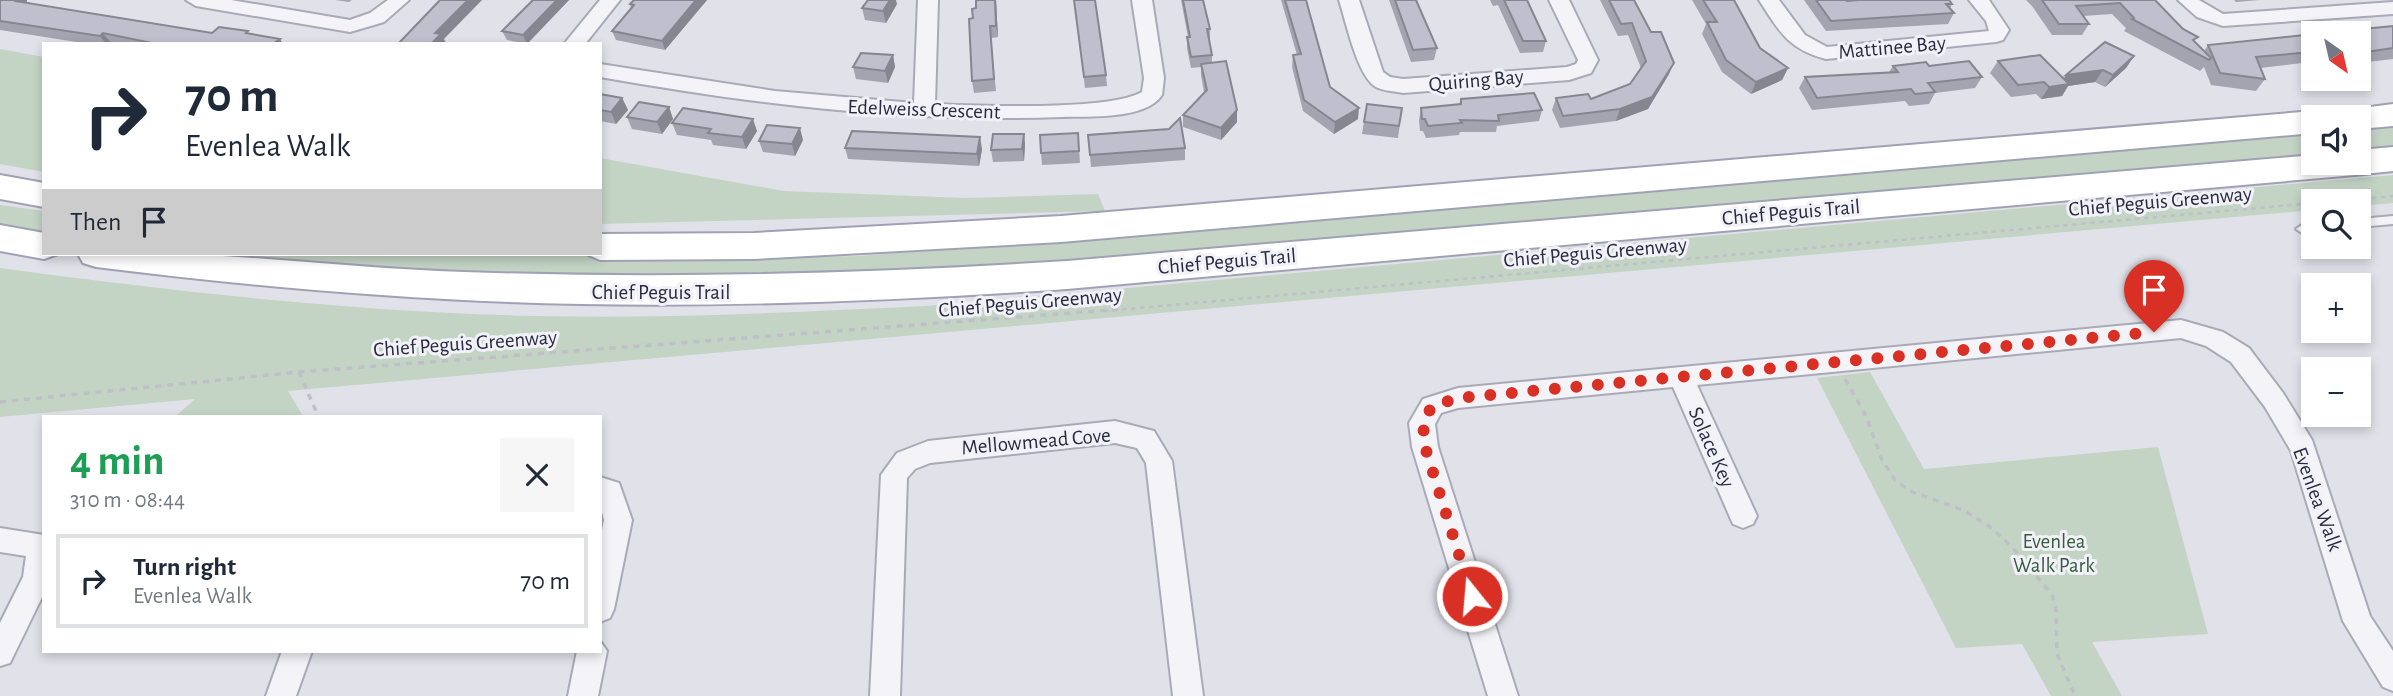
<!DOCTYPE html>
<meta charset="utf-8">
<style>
:root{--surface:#fff;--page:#f6f6f7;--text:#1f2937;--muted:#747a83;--line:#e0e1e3}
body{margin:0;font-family:"Alegreya Sans",sans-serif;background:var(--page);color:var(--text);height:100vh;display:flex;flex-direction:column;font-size:26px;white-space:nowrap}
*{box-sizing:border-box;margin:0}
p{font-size:23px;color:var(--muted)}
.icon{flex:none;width:38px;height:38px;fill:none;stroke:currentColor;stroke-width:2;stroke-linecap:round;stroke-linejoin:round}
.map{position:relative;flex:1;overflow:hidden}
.panel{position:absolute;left:42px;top:415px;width:560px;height:238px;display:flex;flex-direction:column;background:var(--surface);border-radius:0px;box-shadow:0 4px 10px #0003}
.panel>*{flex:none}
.guide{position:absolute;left:42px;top:42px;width:560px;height:214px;border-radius:0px;box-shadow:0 4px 10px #0003;background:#fff;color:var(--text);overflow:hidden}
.needle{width:46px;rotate:146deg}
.controls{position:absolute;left:2301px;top:21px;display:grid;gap:14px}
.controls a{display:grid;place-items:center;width:70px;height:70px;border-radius:0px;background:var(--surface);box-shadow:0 4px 10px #0003;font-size:35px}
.pin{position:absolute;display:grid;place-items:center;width:60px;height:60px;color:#fff;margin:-72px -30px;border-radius:50% 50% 50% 0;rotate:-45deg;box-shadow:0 0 7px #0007}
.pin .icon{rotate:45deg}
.me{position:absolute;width:77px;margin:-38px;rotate:343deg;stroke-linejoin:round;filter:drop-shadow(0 0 5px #0008)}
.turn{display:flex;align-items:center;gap:24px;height:147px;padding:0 28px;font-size:32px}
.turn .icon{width:91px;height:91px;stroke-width:2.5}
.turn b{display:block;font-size:49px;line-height:60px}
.then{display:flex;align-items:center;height:66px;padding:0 28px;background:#0003;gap:14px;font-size:26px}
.round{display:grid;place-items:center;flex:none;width:74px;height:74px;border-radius:0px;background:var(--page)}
.summary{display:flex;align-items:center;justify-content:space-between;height:119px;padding:0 28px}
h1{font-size:42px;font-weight:700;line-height:52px;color:#1e9e55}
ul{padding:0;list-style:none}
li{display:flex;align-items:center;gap:21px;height:94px;margin:0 14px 10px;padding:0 14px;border:4px solid var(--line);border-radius:0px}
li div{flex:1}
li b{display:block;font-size:26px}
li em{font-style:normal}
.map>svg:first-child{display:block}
</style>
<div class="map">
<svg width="2393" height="696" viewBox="0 0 2393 696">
<rect width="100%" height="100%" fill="#e1e1ea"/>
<g fill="#c3d4c5">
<polygon points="0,49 44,57 44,172 0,164"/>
<polygon points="2393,125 2393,147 2359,150 2359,128"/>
<polygon points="2313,132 2313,154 1230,249 840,278 574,279 376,271 227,254 529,254 708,259 859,256 1495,205"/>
<polygon points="600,158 784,191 966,198 1098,194 1105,211 600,224"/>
<path d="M2393,175V203L2359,206V201H2314L2313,210L288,391L303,416H176L195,399L0,417V268C177,292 359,312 538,316C667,319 796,312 925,306Z"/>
<polygon points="0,205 44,211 44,232 0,224"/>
<polygon points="1870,372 1924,469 2158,447 2208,634 2092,642 2122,696 2051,696 2022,644 1956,648 1817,378"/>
</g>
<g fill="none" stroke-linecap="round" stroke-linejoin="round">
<defs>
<g id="lane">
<polygon points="2393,216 2393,224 2359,227 2359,219"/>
<polygon points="2314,224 2314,232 2302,233 2296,229 2302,225"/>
</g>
<g id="street">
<polygon points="186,0 231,0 350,20 370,13 388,0 409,0 384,22 350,32 196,6"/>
<polygon points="600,0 620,0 585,44 564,44"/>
<path d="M918,0H938L935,104C977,106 1110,111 1142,92L1144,78L1132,0H1152L1164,78L1162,95C1146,120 1088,116 1061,117C905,123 753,104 600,77V64L775,91L914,103Z"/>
<path d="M1339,0H1359L1383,72L1390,77L1403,79L1567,67L1576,64L1578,60L1549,0H1569L1598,60L1591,73L1569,80L1403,93C1394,91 1383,91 1376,87C1357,76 1346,21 1339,0Z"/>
<path d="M1759,0H1779L1805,35L1827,47L1989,31L1986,21L1969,0H1989L2009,30L2003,40L1996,42L1826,59C1788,49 1779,31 1759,0Z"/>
<polygon points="2178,0 2199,0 2223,14 2393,2 2393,14 2223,26 2197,17"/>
<polygon points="2181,320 2223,332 2249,348 2283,393 2312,440 2370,616 2393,651 2393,691 2383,687 2343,621 2291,451 2265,407 2231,362 2206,346 2181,338 1697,385 1757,516 1753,524 1743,528 1733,524 1673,387 1458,408 1441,413 1435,424 1438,447 1518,696 1488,696 1412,447 1409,423 1423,399 1458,388"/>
<polygon points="1115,421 1154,431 1172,461 1203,696 1173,696 1146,463 1137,448 1115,443 930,463 915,469 907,478 900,696 870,696 881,475 897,453 928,441"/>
<polygon points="600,477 619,483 632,520 614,609 610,618 600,622 600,540 604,520 600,504"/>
<polygon points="0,528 44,535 44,593 10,663 0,666 0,623 23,577 26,556 0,552"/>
<polygon points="600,641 607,651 598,696 568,696 577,651 600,651"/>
<polygon points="282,651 312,651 296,696 266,696"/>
</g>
<g id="primary">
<polygon points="2393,104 2393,126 2359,129 2359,117 2343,117 2347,110"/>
<polygon points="2314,111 2328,117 2314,117 2314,133 1061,242 754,259 600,260 586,254 600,254 600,234 754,233 1061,216"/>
<path d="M2393,147V171L2355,175L1067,289C905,300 743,307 581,304C418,301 257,287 96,267L83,263L78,254C207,248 335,268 464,272C665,279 866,274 1067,261L2314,155V163H2359V150Z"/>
<polygon points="0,175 44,183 44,207 0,199"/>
<polygon points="0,225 44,233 44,254 58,254 44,259 0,251"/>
</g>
</defs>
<use href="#lane" stroke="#aaaab7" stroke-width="4"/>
<use href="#street" stroke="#aaaab7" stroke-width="4"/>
<use href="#primary" stroke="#a1a1b5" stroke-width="4"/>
<g stroke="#bfbfc8" stroke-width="2.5" stroke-dasharray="4.5 4.5" stroke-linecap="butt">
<polyline points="2336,201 2393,196"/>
<polyline points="1104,311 2314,203"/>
</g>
<g stroke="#bfbfc8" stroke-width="3.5" stroke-dasharray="6 6" stroke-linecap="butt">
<polyline points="299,372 318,416"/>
<polyline points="1845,379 1866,416 1882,460 1895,480 1910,491 1963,510 1989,526 2012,547 2052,595 2056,611 2057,654 2075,696"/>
<polyline points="0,402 299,372 1123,309"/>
</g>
<use href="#lane" fill="#f4f4f8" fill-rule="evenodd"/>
<use href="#street" fill="#f4f4f8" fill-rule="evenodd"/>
<use href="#primary" fill="#fff" fill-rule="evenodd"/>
</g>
<g fill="#a4a4b0">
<polygon points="0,0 27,0 26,3 212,33 250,34 283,44 89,44 0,30"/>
<polygon points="335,0 352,0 349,2"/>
<polygon points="533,0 569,0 527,44 507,40 502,31"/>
<polygon points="707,0 665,50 616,40 612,31 631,8 630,4"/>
<polygon points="996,0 998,37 991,38 996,91 974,93 972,81 973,18 976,8"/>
<polygon points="1074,0 1106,75 1107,86 1085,88"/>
<polygon points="1181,0 1203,0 1210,29 1210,40 1209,40 1212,55 1212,63 1237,122 1221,140 1183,127 1183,115 1204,92 1201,75 1201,67 1191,68 1187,48 1187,37 1188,37"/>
<polygon points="1281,0 1306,0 1330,87 1358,119 1334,134 1303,111 1292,67 1293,55 1297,55"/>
<polygon points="1389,0 1416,0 1437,48 1434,60 1411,62"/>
<polygon points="1490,0 1527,0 1546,41 1543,52 1520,53 1498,5 1493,6"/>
<polygon points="1600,0 1634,0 1669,74 1648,109 1616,121 1560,128 1552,110 1556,98 1591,99 1630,84 1641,68 1628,35 1618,36"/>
<polygon points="1692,0 1734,0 1760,48 1788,68 1782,80 1751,94 1722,72 1702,34 1706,24"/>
<polygon points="1804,0 1847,0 1847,1 1952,4 1950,8 1954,13 1948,24 1826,31"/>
<polygon points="2026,0 2155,0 2204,51 2208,45 2314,34 2314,67 2307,68 2302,63 2260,68 2265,79 2256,91 2211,85 2204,67 2200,71 2124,31 2126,28 2112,14 2083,16 2089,24 2082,35 2052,35 2032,6"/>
<polygon points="2234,0 2260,0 2236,2"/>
<polygon points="897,4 886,23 865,20 862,8"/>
<polygon points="2393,26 2393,59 2359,63 2359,33"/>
<polygon points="893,55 895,67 888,83 856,79 853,67"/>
<polygon points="2134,56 2126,68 2105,87 2095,82 2068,86 2062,96 2041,99 2036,94 2011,97 1990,73 1998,61 2064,78"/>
<polygon points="1893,66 1982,77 1975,88 1935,93 1929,104 1909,106 1905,101 1812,110 1799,88 1805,77 1889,72"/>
<polygon points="600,94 622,98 628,110 616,124 600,121"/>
<polygon points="1461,99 1542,110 1539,121 1497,126 1496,132 1460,132 1459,135 1426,138 1423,131 1420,131 1419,120 1421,108 1459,104"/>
<polygon points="1367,104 1402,108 1398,138 1362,134"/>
<polygon points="669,107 673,119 662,134 632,129 627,117"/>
<polygon points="672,123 757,131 746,149 713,145 711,140 677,135"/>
<polygon points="1078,133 1080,163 1042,165 1041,153"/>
<polygon points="1024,134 1025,145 1024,161 993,162 991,150"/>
<polygon points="1088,135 1185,148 1185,160 1091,167"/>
<polygon points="803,140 795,156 763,152 759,141"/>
<polygon points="845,148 982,149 979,166 848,159"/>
</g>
<g fill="#868690">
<polygon points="15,0 27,0 24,12 15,1"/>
<polygon points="468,0 482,0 444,39 446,43 445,44 431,44 435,33"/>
<polygon points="557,0 569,0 527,44 523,35"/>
<polygon points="696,0 707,0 665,50 662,41"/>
<polygon points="890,0 896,0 897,4 886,23 883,11"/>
<polygon points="995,0 996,0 998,37 996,26"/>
<polygon points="103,33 112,44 106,44 100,36"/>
<polygon points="280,39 283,44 274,44"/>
<polygon points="893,55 895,67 888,83 885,71"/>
<polygon points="2134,56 2126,68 2105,87 2113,75"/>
<polygon points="1674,63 1669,74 1648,109 1616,121 1620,109"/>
<polygon points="1788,68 1782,80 1751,94 1756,82"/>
<polygon points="2103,70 2095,82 2068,86 2062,96 2041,99 2049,87 2059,86 2066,75"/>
<polygon points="622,98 628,110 616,124 611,112"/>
<polygon points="669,107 673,119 662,134 657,122"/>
<polygon points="1359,108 1358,119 1334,134 1335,122"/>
<polygon points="1237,110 1237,122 1221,140 1221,128"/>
<polygon points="753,119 757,131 746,149 742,137"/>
<polygon points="800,128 803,140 795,156 792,144"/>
<polygon points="1024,134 1025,145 1024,161 1022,149"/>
<polygon points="980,137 982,149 979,166 977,154"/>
</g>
<g fill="#bfbfcd" stroke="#868690" stroke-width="2">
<polygon points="0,0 15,0 15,1 212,33 219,27 248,31 246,33 280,39 274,43 276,44 157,44 103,33 100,36 0,21"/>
<polygon points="440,0 468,0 435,33 441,34 431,44 398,44"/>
<polygon points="533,0 557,0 523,35 502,31"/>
<polygon points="634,0 696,0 662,41 612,31 634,5 630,4"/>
<polygon points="868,0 890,0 883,11 862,8"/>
<polygon points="976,0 995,0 996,26 990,26 994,79 972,81 969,19 973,18 972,9 976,8"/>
<polygon points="1074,0 1095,0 1106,75 1084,77"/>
<polygon points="1183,0 1203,0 1210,29 1207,29 1212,55 1191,57 1187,37 1190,37"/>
<polygon points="1285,0 1306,0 1330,87 1359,108 1335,122 1304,100 1293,55 1301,54"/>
<polygon points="1395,0 1416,0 1437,48 1413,50"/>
<polygon points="1504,0 1527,0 1546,41 1523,41"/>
<polygon points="1609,0 1634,0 1651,32 1661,32 1674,63 1652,97 1620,109 1563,116 1556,98 1588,94 1591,99 1630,84 1646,61 1632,23 1621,24"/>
<polygon points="1703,0 1734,0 1760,48 1788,68 1756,82 1726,60 1707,22 1717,22"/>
<polygon points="1816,0 1847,0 1847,1 1859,0 1949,0 1952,4 1946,4 1954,13 1831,21"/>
<polygon points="2042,0 2155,0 2183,29 2198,37 2193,40 2211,58 2209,60 2132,19 2134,18 2120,3 2076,6 2089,24 2059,24"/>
<polygon points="2393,26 2393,48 2359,53 2359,33 2324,33"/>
<polygon points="2314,34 2314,53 2312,52 2256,57 2265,79 2220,73 2208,45"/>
<polygon points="2105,42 2134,56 2113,75 2103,70 2066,75"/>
<polygon points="861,53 893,55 885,71 853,67"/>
<polygon points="2040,55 2069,84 2049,87 2044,82 2018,85 1998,61"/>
<polygon points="1226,61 1237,110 1221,128 1183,115 1207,90 1201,64"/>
<polygon points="1969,61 1982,77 1928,83 1935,92 1915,94 1911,89 1817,98 1805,77 1898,72 1893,66 1926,62 1929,66"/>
<polygon points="1534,93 1542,110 1498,115 1499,121 1460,120 1462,123 1428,126 1425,119 1422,119 1421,108 1461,104 1461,99"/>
<polygon points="600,94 622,98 611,112 600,110"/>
<polygon points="639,102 669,107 657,122 627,117"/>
<polygon points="1367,104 1402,108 1399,126 1364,122"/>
<polygon points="683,108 753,119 742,137 708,133 711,129 672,123"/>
<polygon points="1180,118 1185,148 1090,155 1088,135 1169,129"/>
<polygon points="767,125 800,128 792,144 759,141"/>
<polygon points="852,131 980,137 977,154 845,148"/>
<polygon points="1078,133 1079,151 1041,153 1040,135"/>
<polygon points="993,134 1024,134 1022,149 991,150"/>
</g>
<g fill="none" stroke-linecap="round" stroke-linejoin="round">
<polyline stroke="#d93025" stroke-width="12" stroke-dasharray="0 21.6" points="1472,596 1425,447 1423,423 1432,406 1458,398 2154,332"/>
</g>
<g text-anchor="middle" stroke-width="6" stroke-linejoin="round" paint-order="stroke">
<g font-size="21" fill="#2a2a41" stroke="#f1f1f7">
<text transform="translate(1892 47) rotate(-5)" y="7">Mattinee Bay</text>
<text transform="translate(1476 80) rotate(-5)" y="7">Quiring Bay</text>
<text transform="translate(924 109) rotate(2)" y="7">Edelweiss Crescent</text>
<text transform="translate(2160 201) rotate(-5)" y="7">Chief Peguis Greenway</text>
<text transform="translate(1791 212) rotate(-5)" y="7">Chief Peguis Trail</text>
<text transform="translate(1595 252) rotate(-5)" y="7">Chief Peguis Greenway</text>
<text transform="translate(1227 261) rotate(-5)" y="7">Chief Peguis Trail</text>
<text x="661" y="299">Chief Peguis Trail</text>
<text transform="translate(1030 302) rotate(-5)" y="7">Chief Peguis Greenway</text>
<text transform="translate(465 343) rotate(-4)" y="7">Chief Peguis Greenway</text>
<text transform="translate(1036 441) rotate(-5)" y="7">Mellowmead Cove</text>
<text transform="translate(1712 447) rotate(66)" y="7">Solace Key</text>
<text transform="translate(2318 499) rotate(70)" y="7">Evenlea Walk</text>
</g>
<g font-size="21" fill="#375d3e" stroke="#f1f1f7">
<text x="2054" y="548">Evenlea<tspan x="2054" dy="24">Walk Park</tspan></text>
</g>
</g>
</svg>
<div class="controls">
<a><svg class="needle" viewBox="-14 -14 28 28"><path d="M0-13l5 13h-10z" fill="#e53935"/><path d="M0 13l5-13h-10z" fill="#747a83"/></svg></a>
<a><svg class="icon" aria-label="sound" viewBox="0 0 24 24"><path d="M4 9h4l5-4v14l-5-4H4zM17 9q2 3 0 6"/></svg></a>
<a><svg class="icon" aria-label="search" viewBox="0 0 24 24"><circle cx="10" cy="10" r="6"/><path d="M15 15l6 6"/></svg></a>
<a>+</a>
<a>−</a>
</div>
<div class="pin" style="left:2154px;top:332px;background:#d93025"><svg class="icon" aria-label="arrive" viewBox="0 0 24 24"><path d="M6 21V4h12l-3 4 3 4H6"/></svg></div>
<svg class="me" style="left:1472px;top:596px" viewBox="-20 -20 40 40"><circle r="17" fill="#d93025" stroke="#fff" stroke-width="3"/><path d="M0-11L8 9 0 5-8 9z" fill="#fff"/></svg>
<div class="guide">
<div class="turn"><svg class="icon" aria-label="right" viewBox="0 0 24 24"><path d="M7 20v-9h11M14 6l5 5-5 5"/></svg><div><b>70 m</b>Evenlea Walk</div></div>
<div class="then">Then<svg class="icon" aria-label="arrive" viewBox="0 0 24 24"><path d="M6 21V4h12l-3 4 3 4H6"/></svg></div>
</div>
<section class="panel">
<div class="summary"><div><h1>4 min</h1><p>310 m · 08:44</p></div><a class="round"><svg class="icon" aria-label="close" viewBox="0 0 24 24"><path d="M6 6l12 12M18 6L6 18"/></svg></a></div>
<ul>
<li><svg class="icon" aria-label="right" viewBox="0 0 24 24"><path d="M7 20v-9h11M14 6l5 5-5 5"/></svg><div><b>Turn right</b><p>Evenlea Walk</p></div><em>70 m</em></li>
</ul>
</section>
</div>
